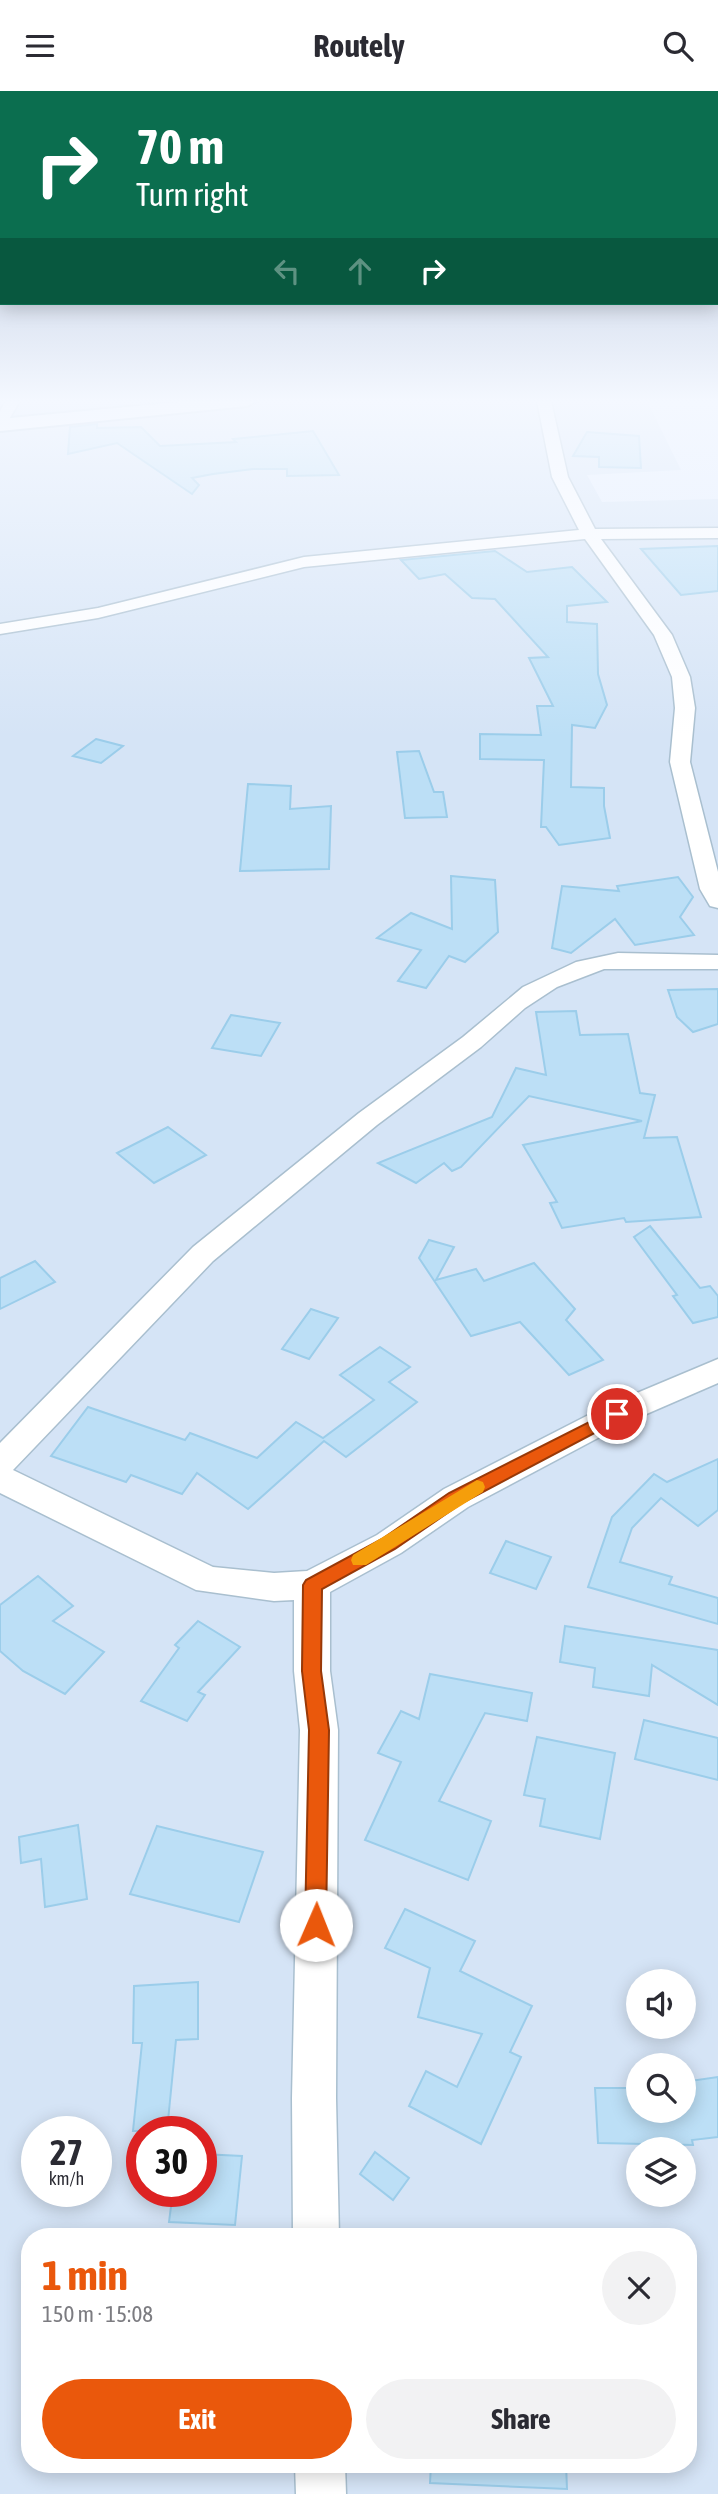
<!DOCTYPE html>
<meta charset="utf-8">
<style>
:root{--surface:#fff;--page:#f2f2f3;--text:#2b2b33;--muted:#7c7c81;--accent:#ea580c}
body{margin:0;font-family:"Asap Condensed",sans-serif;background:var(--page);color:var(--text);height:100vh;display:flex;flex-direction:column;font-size:26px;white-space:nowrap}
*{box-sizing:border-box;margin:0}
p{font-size:23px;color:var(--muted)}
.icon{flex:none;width:38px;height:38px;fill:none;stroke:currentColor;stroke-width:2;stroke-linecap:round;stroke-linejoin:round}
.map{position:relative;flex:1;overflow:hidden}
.sheet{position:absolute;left:21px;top:2137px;width:676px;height:245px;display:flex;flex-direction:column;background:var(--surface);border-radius:28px;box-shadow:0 4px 18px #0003}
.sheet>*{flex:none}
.guide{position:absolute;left:0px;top:0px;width:719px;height:214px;box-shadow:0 4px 18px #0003;background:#0b6e4f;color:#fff;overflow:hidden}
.controls{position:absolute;left:626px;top:1878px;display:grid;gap:14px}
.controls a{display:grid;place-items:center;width:70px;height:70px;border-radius:50%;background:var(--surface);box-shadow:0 4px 18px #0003;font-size:35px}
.speed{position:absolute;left:21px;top:2025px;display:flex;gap:14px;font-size:35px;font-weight:700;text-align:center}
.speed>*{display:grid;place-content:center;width:91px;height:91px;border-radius:50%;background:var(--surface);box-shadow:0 4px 18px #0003;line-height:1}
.speed small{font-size:18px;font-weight:400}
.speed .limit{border:10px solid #d22;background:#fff;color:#111}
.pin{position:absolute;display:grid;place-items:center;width:60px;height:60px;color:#fff;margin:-30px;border:4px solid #fff;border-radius:50%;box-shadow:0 2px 7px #0007}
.me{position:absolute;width:77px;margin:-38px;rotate:1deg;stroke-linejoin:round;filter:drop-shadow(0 0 5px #0008)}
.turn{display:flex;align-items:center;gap:24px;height:147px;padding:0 21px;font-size:32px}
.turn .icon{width:91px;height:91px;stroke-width:2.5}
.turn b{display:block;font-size:49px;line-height:60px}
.lanes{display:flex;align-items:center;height:66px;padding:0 21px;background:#0003;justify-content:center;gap:35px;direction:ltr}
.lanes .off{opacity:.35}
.round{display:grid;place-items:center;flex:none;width:74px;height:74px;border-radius:37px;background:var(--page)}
.headline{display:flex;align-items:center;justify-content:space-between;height:119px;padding:0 21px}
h1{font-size:42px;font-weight:700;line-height:52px;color:var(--accent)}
.button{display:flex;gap:14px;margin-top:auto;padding:14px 21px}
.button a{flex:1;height:80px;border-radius:42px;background:var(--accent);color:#fff;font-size:28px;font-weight:700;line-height:80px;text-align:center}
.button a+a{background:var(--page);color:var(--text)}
header{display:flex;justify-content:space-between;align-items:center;height:91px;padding:0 21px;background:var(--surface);font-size:32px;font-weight:700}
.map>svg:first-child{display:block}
</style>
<header><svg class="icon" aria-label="menu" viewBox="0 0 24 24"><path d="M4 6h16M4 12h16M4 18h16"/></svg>Routely<svg class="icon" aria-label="search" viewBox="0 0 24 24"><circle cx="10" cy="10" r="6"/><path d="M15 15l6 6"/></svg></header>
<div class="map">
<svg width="718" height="2403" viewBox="0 0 718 2403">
<rect width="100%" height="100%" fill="#e7f0fe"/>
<path fill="#d5e4f6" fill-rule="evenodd" d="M0,310H647L681,379L587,384L602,411L718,408V2403H0ZM639,1890H684V1936H639ZM639,1974H684V2020H639ZM37,2040H96V2100H37ZM142,2040H201V2100H142ZM639,2058H684V2104H639ZM30,2146H688V2373H30Z"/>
<g fill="#bcdff6" stroke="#9bcdea" stroke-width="2">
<polygon points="97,333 97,337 141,336 160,355 236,351 233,348 313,340 339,384 287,385 287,378 253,378 213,383 192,387 199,394 192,403 117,352 68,363 70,336"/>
<polygon points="587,341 639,345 641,377 599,376 599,366 573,365"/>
<polygon points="718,455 718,500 681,504 641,458"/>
<polygon points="495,460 527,481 572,476 607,511 567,515 567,531 597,533 598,583 607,614 595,637 572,634 571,696 604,697 604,715 610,747 559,754 546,736 541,736 544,669 480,668 480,643 541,644 537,615 553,615 529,567 548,566 495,508 472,507 445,483 419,488 401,469"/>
<polygon points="96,648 123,655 101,672 73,665"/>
<polygon points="419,660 434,701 443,701 447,726 405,727 397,661"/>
<polygon points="248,693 291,695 290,718 331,715 329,778 240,780"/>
<polygon points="451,785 495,789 498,841 465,871 449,865 426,897 398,890 421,859 377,847 411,822 452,838"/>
<polygon points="678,786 693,806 680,826 694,844 635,854 615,828 571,862 552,857 562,795 619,800 617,795"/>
<polygon points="718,898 718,933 693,941 677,926 668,899"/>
<polygon points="576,920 580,944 628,943 640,1002 655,1004 644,1047 677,1046 701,1126 626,1131 624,1127 562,1137 550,1112 557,1111 523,1054 642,1030 529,1005 461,1076 452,1080 444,1072 416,1092 378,1072 492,1026 516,977 546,984 536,921"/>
<polygon points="231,924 280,932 261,965 212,957"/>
<polygon points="168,1036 206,1064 154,1092 117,1062"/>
<polygon points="650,1135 700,1197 710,1195 718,1205 718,1226 693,1232 673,1205 677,1204 634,1146"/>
<polygon points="429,1149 454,1156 436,1189 476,1178 484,1190 534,1172 575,1218 566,1229 603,1269 569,1284 520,1231 471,1245 419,1167"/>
<polygon points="35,1170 55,1191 0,1218 0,1187"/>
<polygon points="311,1218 338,1227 309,1268 282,1258"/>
<polygon points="380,1256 410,1276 389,1291 417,1311 346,1366 324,1350 248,1418 197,1382 182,1403 131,1384 126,1391 51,1365 88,1316 185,1349 190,1342 257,1367 296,1331 323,1347 374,1309 340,1284"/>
<polygon points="718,1368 718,1419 698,1435 661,1407 632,1437 620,1471 672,1486 669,1493 718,1507 718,1533 588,1496 612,1426 654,1383 667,1391"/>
<polygon points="506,1450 551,1466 536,1498 490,1482"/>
<polygon points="38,1485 73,1515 53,1530 104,1561 65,1603 23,1580 0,1560 0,1514"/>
<polygon points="198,1530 240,1556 198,1601 205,1604 187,1630 141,1610 179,1557 175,1554"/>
<polygon points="565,1535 718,1559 718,1614 652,1574 649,1605 593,1596 595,1577 560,1571"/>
<polygon points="430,1583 532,1602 527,1630 485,1622 439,1710 491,1730 468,1789 365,1749 401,1671 378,1662 401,1620 419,1628"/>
<polygon points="644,1629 718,1647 718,1689 635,1668"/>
<polygon points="537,1646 615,1662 600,1748 540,1735 545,1708 524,1704"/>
<polygon points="78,1734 87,1808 45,1816 41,1768 21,1772 19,1746"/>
<polygon points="157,1735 263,1761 239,1831 130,1803"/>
<polygon points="405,1818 475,1850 460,1880 532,1915 510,1961 521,1966 481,2053 409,2015 426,1980 457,1996 482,1943 418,1926 430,1877 385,1857"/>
<polygon points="198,1891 198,1948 176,1949 167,2040 133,2040 142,1952 133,1952 134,1895"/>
<polygon points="718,1986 718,2046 692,2049 693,2054 598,2052 595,1997 639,1997 639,2020 684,2020 684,1998 692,1998 690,1990"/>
<polygon points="375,2061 409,2087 393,2109 360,2083"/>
<polygon points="201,2063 242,2065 235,2134 169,2131 173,2100 201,2100"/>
<polygon points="431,2373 566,2373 567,2398 430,2392"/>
</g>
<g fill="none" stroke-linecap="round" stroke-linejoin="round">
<defs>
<g id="street">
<polygon points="6,310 20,310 5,335 0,336 0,320"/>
<polygon points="537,310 551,310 568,386 595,438 718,437 718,447 601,448 672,544 690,586 695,617 690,671 718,781 718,817 710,815 700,798 670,671 675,617 672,586 654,544 585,448 304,476 98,527 0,543 0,533 98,517 304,466 579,439 552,386"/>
<polygon points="618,862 718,864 718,878 604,878 557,896 525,917 481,956 377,1034 213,1170 13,1379 213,1476 274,1482 307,1480 377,1444 444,1398 606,1315 718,1268 718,1292 628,1331 468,1416 401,1462 330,1501 330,1580 338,1639 336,2007 339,2146 293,2146 292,2007 300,1639 294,1580 294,1509 274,1510 196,1499 0,1402 0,1352 193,1156 359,1022 463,946 523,896 576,871"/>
<polygon points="295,2373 345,2373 346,2403 296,2403"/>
</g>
<polygon id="secondary" points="190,310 256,310 247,315 0,340 0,328"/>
</defs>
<use href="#street" stroke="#a9bfcf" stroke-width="3"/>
<use href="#secondary" stroke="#a7c0d2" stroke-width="4"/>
<use href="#street" fill="#fff" fill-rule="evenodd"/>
<use href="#secondary" fill="#fff" fill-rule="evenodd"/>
</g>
<linearGradient id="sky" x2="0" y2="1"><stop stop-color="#a9b9d5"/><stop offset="0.48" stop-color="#f4f8ff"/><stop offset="1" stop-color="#f4f8ff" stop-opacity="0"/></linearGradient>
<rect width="718" height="646" fill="url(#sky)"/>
<polygon fill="#ea580c" stroke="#983908" stroke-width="2" points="617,1317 623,1318 625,1323 623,1327 462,1412 395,1458 322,1498 321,1580 329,1639 326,1834 323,1841 316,1844 308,1841 305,1834 309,1639 302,1580 303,1494 306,1489 382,1448 449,1402"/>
<polygon fill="#f59e0b" points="477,1389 483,1391 485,1396 483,1401 366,1474 353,1474 351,1469 353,1464"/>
</svg>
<div class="controls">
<a><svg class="icon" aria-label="sound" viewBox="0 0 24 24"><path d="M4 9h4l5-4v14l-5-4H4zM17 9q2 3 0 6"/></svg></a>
<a><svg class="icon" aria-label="search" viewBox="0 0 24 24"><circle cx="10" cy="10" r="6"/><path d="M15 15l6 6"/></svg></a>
<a><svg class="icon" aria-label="layers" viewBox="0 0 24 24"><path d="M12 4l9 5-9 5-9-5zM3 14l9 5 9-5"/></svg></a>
</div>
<div class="speed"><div>27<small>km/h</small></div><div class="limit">30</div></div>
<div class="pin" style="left:617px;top:1323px;background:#d93025"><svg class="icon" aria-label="arrive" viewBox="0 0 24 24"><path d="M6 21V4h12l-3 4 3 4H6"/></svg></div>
<svg class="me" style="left:316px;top:1834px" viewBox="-20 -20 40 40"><circle r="19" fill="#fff"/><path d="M0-13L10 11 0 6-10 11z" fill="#ea580c"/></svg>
<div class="guide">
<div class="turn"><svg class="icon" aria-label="right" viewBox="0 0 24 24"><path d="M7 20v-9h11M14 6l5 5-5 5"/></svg><div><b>70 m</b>Turn right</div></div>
<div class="lanes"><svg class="icon off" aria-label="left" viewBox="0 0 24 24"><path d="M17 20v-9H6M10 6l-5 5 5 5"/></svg><svg class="icon off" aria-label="ahead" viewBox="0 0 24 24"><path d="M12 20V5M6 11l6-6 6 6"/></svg><svg class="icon" aria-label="right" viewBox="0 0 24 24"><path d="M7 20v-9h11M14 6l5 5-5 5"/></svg></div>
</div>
<section class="sheet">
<div class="headline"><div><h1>1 min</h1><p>150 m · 15:08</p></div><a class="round"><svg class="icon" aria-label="close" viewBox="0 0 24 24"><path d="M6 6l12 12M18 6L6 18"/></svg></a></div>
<div class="button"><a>Exit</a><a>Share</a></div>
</section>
</div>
